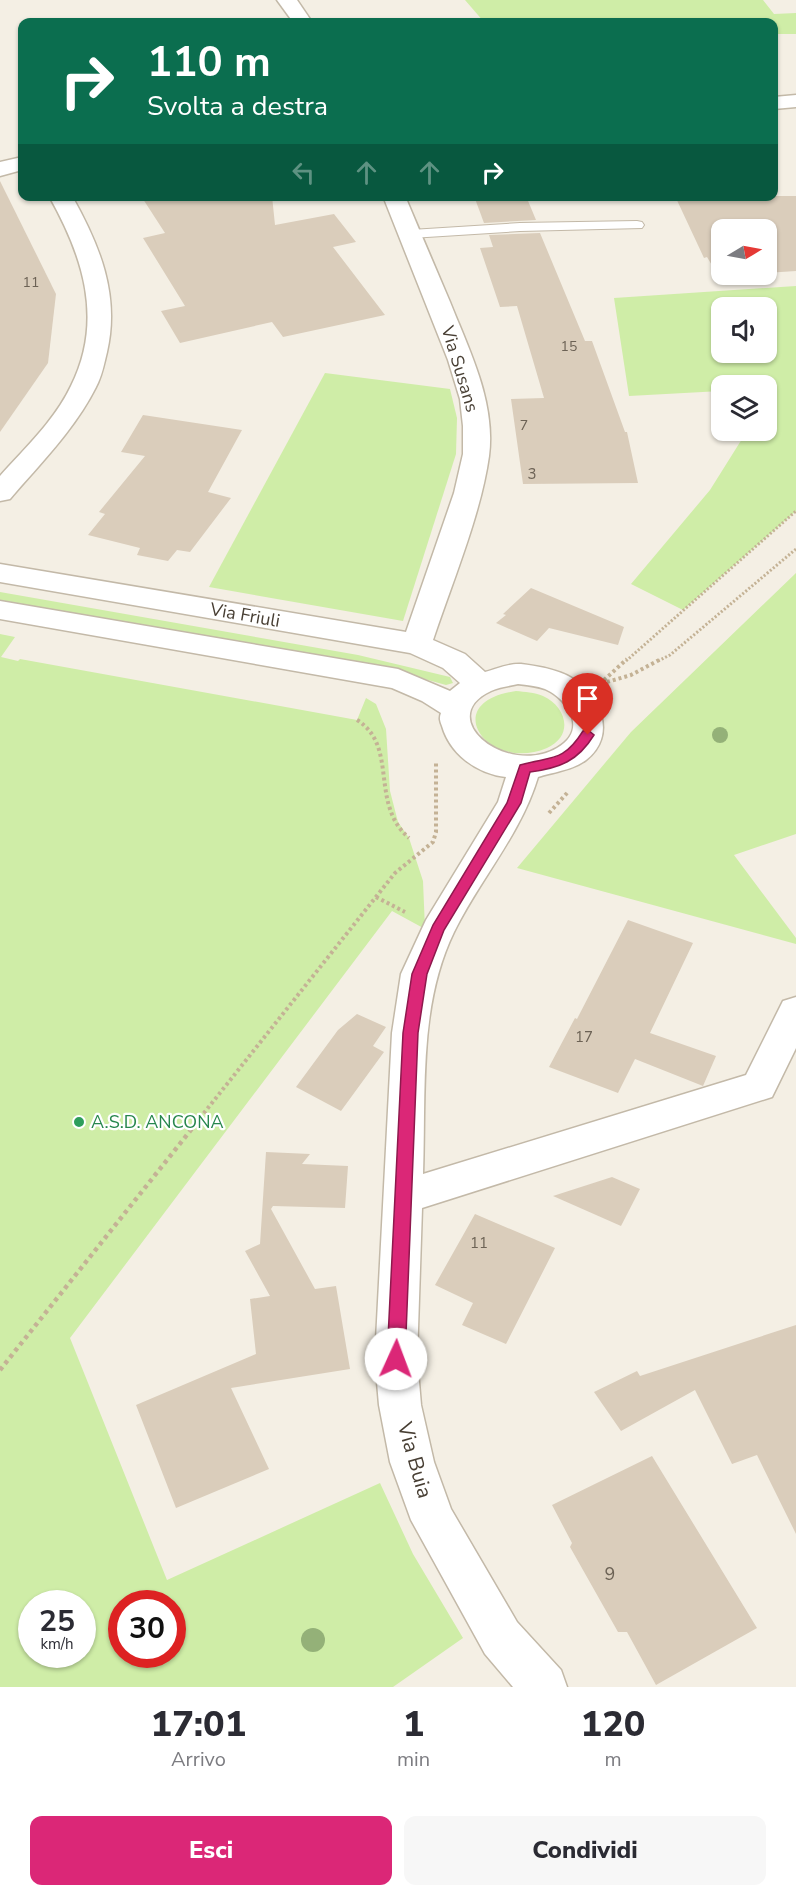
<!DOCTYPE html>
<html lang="it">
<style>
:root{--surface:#fff;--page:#f7f7f7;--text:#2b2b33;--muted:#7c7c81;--accent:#db2777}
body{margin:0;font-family:"Nunito Sans",sans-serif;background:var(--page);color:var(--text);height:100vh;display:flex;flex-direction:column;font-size:22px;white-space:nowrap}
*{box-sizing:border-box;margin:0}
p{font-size:20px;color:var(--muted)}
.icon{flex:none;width:33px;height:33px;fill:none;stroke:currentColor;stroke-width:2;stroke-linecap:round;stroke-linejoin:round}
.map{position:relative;height:1687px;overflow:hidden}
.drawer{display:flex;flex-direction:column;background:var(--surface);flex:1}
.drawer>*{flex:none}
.banner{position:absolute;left:18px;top:18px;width:760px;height:183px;border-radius:12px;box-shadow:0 2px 4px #0004;background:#0b6e4f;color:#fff;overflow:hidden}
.needle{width:39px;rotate:80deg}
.buttons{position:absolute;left:711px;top:219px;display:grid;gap:12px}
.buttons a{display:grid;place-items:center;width:66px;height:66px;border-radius:12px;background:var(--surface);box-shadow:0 2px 4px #0004;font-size:30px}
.speed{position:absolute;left:18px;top:1590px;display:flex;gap:12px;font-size:30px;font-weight:700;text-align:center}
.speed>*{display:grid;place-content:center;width:78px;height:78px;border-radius:50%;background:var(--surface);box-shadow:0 2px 4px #0004;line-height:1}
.speed small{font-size:15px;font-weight:400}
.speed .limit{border:9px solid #d22;background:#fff;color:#111}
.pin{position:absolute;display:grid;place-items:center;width:51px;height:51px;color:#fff;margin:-62px -26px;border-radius:50% 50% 50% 0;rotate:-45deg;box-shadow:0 0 6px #0007}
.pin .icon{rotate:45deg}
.me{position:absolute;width:66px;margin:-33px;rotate:2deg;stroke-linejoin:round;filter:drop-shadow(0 0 4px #0008)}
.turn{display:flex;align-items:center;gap:21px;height:126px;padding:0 30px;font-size:27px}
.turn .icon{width:78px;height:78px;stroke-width:2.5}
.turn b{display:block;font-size:42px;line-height:51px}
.lanes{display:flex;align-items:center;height:57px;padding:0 30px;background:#0003;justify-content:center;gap:30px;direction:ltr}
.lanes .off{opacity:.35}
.eta{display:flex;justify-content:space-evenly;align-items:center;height:102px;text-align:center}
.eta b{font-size:36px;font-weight:800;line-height:42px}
.button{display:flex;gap:12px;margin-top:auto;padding:12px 30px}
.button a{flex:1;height:69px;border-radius:12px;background:var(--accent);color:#fff;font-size:24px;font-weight:800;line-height:69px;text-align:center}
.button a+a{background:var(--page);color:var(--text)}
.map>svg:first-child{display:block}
</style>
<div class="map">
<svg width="796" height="1687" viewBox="0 0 796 1687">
<rect width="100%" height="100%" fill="#f4efe4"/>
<g fill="#cfeda7" fill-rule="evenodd">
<polygon points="465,0 763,0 774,14 796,13 796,34 774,34 774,22 484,22"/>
<path d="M796,286V511L683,610L631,584L710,490L747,431L766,430L767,398L773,388H767L766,386H722L721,391L629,396L614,298ZM722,308H766V352H722Z"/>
<polygon points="325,373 450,389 457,418 456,454 403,621 209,587"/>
<polygon points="796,573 796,834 734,855 796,938 796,944 517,868 631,732"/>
<polygon points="0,592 358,655 450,677 453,683 446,685 388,669 0,600"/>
<path d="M0,634L15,637L1,657L18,661L20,659L357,720L366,698L376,704L386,729L390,791L398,822L409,838L423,881L425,929L392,911L70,1338L167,1580L380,1483L413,1554L463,1638L393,1687H0ZM32,1604H82V1654H32ZM122,1604H172V1654H122Z"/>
<path d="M516,691C525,692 534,692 543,696C567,707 574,736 547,748C488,773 437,702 516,691Z"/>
</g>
<g fill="#dacdbb">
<polygon points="0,181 56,294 48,363 0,432"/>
<polygon points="141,196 272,196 275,225 334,214 356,242 333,247 385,315 283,337 272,322 180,343 161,311 185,306 143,238 165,233"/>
<polygon points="474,196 526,196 536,220 484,223"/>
<polygon points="675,196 796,196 796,271 766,273 766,230 722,230 722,274 752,274 719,277 707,257 704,258"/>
<polygon points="540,233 585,341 592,341 625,432 627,432 638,483 523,484 511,399 544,398 517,306 500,307 480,248 493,247 489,235"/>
<polygon points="143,415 242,430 208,492 231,498 190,552 177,550 168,561 137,555 140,548 88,535 105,514 99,512 145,456 121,452"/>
<polygon points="531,588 624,627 618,645 549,628 537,641 496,623 506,615 503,614"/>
<polygon points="628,920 693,943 650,1033 716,1056 703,1086 635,1059 618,1093 549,1067 575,1018 577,1019"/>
<polygon points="357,1014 386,1027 373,1046 384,1052 341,1111 296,1087 338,1030"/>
<polygon points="266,1152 310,1154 302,1164 348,1166 345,1208 273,1206 271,1209 315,1289 336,1286 350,1369 231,1388 269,1469 176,1508 136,1405 256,1354 250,1299 270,1296 245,1251 260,1244"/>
<polygon points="612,1177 640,1189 621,1226 553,1196"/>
<polygon points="475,1214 555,1248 506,1344 462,1325 473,1303 435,1285"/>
<polygon points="796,1325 796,1534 757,1455 732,1464 695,1390 621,1431 594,1392 637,1371 640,1376"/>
<polygon points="652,1456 757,1628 656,1685 627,1632 618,1632 570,1547 572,1543 552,1505"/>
</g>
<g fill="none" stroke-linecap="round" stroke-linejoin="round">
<defs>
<polygon id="service" points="637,221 642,222 644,225 642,228 520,231 411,238 404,234 411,230 520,223"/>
<g id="minor">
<polygon points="277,0 297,0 312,22 293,22"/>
<polygon points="796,95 796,107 774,109 774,97"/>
<polygon points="22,157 22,170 0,176 0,162"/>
<path d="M49,196H72C100,246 120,295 107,352C104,364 102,376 96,387C75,429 40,464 10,499L0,501V476C25,448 55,420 71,386C104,320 83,256 49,196Z"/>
<path d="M383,196H405C420,232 435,267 450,302C469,350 496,402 489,456C481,514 452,583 433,640L465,654L485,672C496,669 510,663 521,664C537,666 556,669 570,677C600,694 618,735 586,760C573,770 554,772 538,777C521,834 480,879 454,932C418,1006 426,1094 423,1174L746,1075L783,1001L796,997V1048L772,1097L422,1208L417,1359L421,1405L434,1462L451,1509L517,1622L561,1670L567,1687H513L485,1654L411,1520L390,1462L379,1405L375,1359L392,1033L401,974L426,920L498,802L506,777C477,774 450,754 442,726C440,721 439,718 441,713L422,701L392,688L0,619V601L398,669L450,691L460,683L443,668L410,653L0,582V564L406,632L454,493L463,454V426L460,399L448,360ZM518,684C527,685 537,686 545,689C571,701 587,731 557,748C507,777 433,718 491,691C499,687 510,686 518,684Z"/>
</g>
</defs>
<use href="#service" stroke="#c3b9a8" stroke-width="2"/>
<use href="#minor" stroke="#c3b9a8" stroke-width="3"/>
<g stroke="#c4b295" stroke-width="3" stroke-dasharray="2 2" stroke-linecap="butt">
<polyline points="626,661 796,511"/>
<polyline points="658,661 670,655 796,549"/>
</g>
<g stroke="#c4b295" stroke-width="4" stroke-dasharray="3 3" stroke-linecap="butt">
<polyline points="604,680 627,659"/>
<polyline points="607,682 631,675 661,659"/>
<path d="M357,720C399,746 369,804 409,838"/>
<polyline points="549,813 568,792"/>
<polyline points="376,897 405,912"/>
<polyline points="200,1118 395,873 433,842 436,832 436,763"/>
</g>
<polyline stroke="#c4b295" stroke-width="4.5" stroke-dasharray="4 4" stroke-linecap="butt" points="0,1370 202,1116"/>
<use href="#service" fill="#fff" fill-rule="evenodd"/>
<use href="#minor" fill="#fff" fill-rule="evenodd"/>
</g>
<g fill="#94b178">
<circle cx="720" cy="735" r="8"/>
<circle cx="313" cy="1640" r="12"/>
</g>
<path fill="#db2777" stroke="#8e194d" stroke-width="1.5" d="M588,730L594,735C578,761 560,768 530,772L521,803L444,930L427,974L418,1033L405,1359L402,1365L396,1367L390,1365L387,1359L403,1033L412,974L433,925L507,803L520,765C551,756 563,763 583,731Z"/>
<circle fill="#2e9e5b" stroke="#fff" stroke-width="2" cx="79" cy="1122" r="6"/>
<g text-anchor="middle" stroke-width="4.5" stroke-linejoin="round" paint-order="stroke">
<g font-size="14" fill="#6c6255">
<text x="31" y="287">11</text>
<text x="569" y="351">15</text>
<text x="524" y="430">7</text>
</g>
<g font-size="15" fill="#6c6255">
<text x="532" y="479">3</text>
<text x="584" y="1042">17</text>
<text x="479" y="1248">11</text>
</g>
<g font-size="18" fill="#473e33" stroke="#fff">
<text transform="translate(460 369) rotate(73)" y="6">Via Susans</text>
<text transform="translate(245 615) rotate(10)" y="6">Via Friuli</text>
</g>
<g font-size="18" fill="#27864d" stroke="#fff" text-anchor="start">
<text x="91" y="1128">A.S.D. ANCONA</text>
</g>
<g font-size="18" fill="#6c6255">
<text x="610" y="1580">9</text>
</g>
<g font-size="21" fill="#473e33" stroke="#fff">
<text transform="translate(415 1460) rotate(74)" y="7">Via Buia</text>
</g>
</g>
</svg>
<div class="buttons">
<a><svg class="needle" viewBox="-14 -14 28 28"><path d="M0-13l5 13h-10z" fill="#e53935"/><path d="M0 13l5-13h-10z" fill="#7c7c81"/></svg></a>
<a><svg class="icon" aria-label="sound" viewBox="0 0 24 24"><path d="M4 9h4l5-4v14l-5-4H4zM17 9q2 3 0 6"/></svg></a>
<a><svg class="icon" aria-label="layers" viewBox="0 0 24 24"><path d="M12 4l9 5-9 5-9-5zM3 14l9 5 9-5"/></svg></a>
</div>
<div class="speed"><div>25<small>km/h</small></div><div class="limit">30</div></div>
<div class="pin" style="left:588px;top:735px;background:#d93025"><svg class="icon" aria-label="arrive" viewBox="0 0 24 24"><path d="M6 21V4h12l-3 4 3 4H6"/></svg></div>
<svg class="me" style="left:396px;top:1359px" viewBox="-20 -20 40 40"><circle r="19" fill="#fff"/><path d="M0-13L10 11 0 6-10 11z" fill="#db2777"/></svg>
<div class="banner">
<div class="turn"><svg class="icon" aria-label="right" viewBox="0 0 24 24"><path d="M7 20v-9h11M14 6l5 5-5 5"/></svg><div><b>110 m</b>Svolta a destra</div></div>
<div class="lanes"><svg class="icon off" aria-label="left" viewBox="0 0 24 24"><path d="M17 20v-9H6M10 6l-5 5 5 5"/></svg><svg class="icon off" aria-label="ahead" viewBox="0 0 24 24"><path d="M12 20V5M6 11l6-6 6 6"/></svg><svg class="icon off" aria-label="ahead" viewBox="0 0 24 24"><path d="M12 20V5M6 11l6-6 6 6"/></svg><svg class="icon" aria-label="right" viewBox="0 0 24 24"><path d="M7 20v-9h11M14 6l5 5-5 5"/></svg></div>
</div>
</div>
<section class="drawer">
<div class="eta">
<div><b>17:01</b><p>Arrivo</p></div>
<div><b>1</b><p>min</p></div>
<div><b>120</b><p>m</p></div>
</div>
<div class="button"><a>Esci</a><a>Condividi</a></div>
</section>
